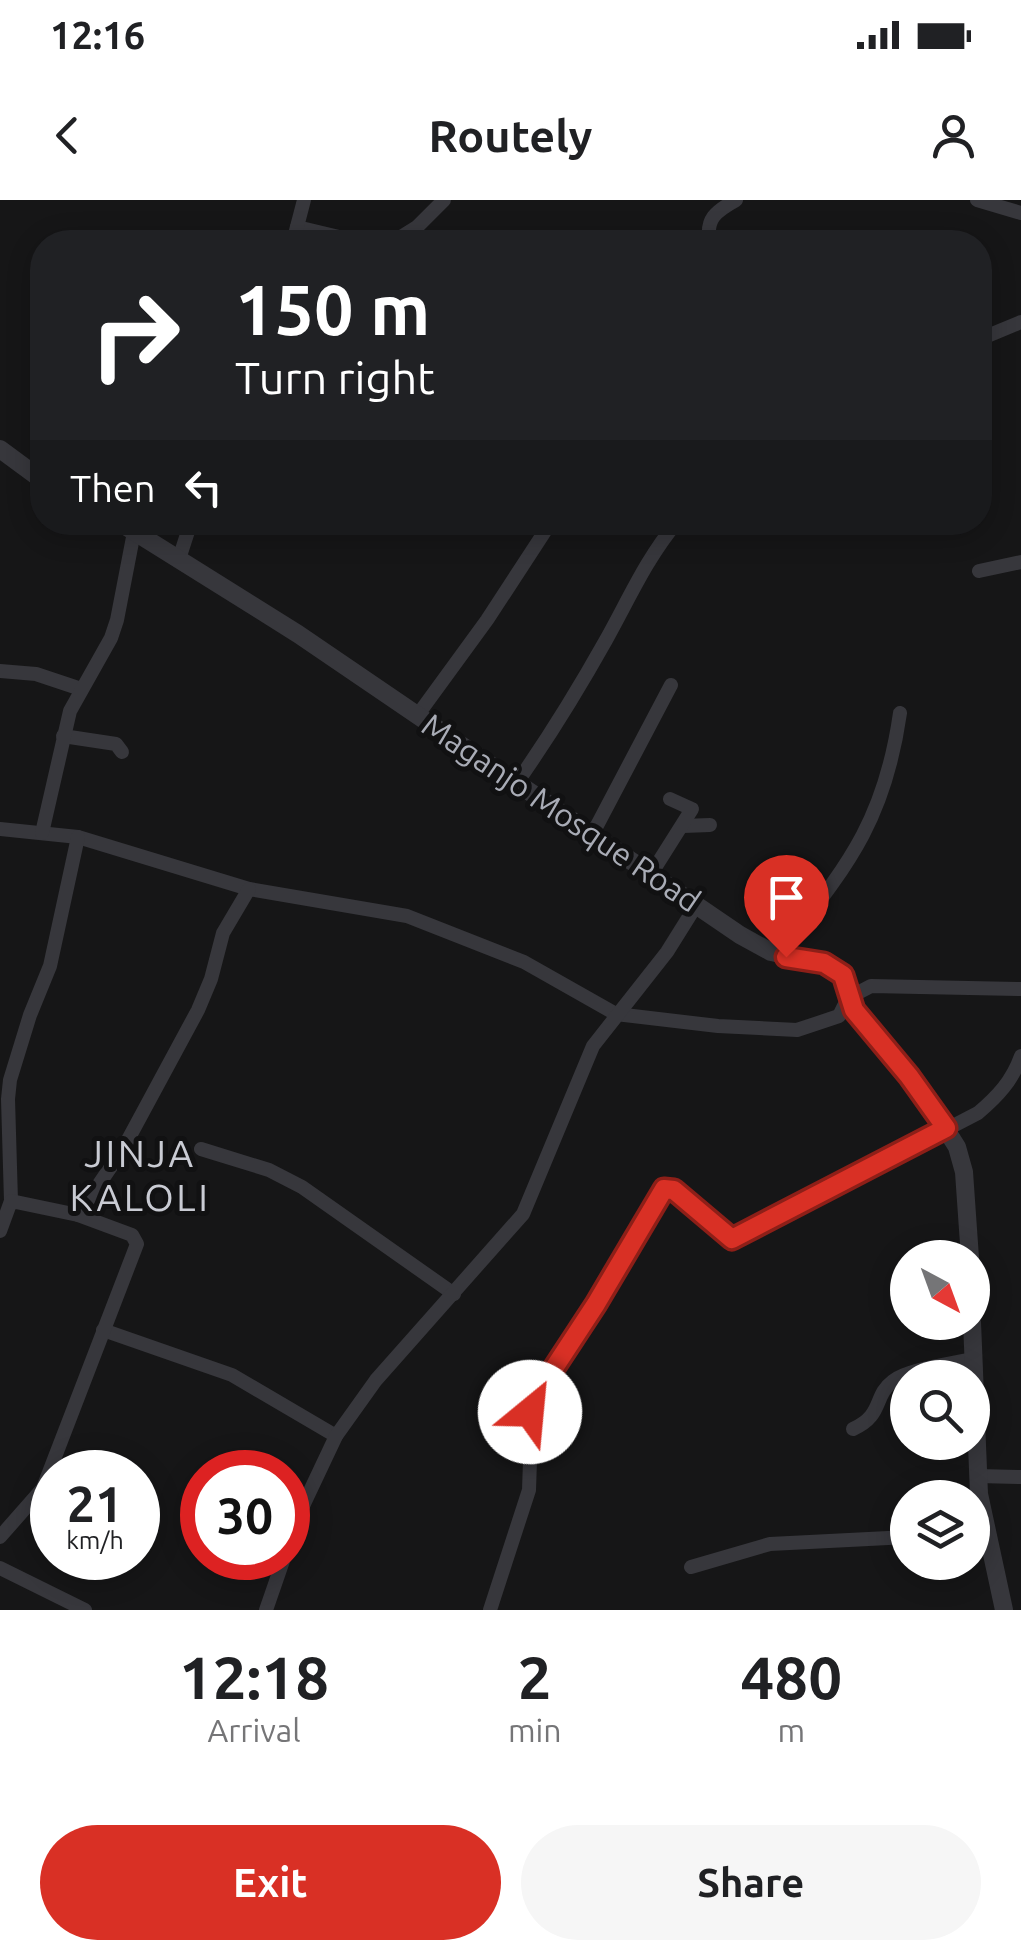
<!DOCTYPE html>
<style>
:root{--surface:#fff;--page:#f6f6f6;--text:#202124;--muted:#757577;--accent:#d93025}
body{margin:0;font-family:Ubuntu,sans-serif;background:var(--page);color:var(--text);height:100vh;display:flex;flex-direction:column;font-size:38px;white-space:nowrap}
*{box-sizing:border-box;margin:0}
p{font-size:32px;color:var(--muted)}
.icon{flex:none;width:55px;height:55px;fill:none;stroke:currentColor;stroke-width:2;stroke-linecap:round;stroke-linejoin:round}
.map{position:relative;height:1410px;overflow:hidden}
.side{display:flex;flex-direction:column;background:var(--surface);flex:1}
.side>*{flex:none}
.guide{position:absolute;left:30px;top:30px;width:962px;height:305px;border-radius:40px;box-shadow:0 5px 25px #0003;background:#202124;color:#fff;overflow:hidden}
.needle{width:65px;rotate:139deg}
.tools{position:absolute;left:890px;top:1040px;display:grid;gap:20px}
.tools a{display:grid;place-items:center;width:100px;height:100px;border-radius:50%;background:var(--surface);box-shadow:0 5px 25px #0003;font-size:50px}
.speed{position:absolute;left:30px;top:1250px;display:flex;gap:20px;font-size:50px;font-weight:700;text-align:center}
.speed>*{display:grid;place-content:center;width:130px;height:130px;border-radius:50%;background:var(--surface);box-shadow:0 5px 25px #0003;line-height:1}
.speed small{font-size:25px;font-weight:400}
.speed .limit{border:15px solid #d22;background:#fff;color:#111}
.pin{position:absolute;display:grid;place-items:center;width:85px;height:85px;color:#fff;margin:-102px -42px;border-radius:50% 50% 50% 0;rotate:-45deg;box-shadow:0 0 10px #0007}
.pin .icon{rotate:45deg}
.me{position:absolute;width:110px;margin:-55px;rotate:28deg;stroke-linejoin:round;filter:drop-shadow(0 0 8px #0008)}
.turn{display:flex;align-items:center;gap:35px;height:210px;padding:0 40px;font-size:45px}
.turn .icon{width:130px;height:130px;stroke-width:2.5}
.turn b{display:block;font-size:70px;line-height:85px}
.then{display:flex;align-items:center;height:95px;padding:0 40px;background:#0003;gap:20px;font-size:38px}
.eta{display:flex;justify-content:space-evenly;align-items:center;height:170px;text-align:center}
.eta b{font-size:60px;font-weight:600;line-height:70px}
.cta{display:flex;gap:20px;margin-top:auto;padding:20px 40px}
.cta a{flex:1;height:115px;border-radius:60px;background:var(--accent);color:#fff;font-size:40px;font-weight:600;line-height:115px;text-align:center}
.cta a+a{background:var(--page);color:var(--text)}
.status{display:flex;justify-content:space-between;align-items:center;height:70px;padding:0 50px;background:var(--surface);direction:ltr}
.status svg{height:28px;fill:currentColor}
header{display:flex;justify-content:space-between;align-items:center;height:130px;padding:0 40px;background:var(--surface);font-size:45px;font-weight:600}
.map>svg:first-child{display:block}
</style>
<div class="status"><b>12:16</b><svg viewBox="0 0 49 12"><path d="M0 12V9h3v3zM5 12V6h3v6zM10 12V3h3v9zM15 12V0h3v12zM26 1h20v11H26zM47 4h2v5h-2z"/></svg></div>
<header><svg class="icon" aria-label="back" viewBox="0 0 24 24"><path d="M15 5l-7 7 7 7"/></svg>Routely<svg class="icon" aria-label="person" viewBox="0 0 24 24"><circle cx="12" cy="8" r="4"/><path d="M4 21q1-7 8-7t8 7"/></svg></header>
<div class="map">
<svg width="1021" height="1410" viewBox="0 0 1021 1410">
<rect width="100%" height="100%" fill="#161617"/>
<g fill="none" stroke-linecap="round" stroke-linejoin="round">
<g stroke="#37373c" stroke-width="14">
<polyline points="977,0 1021,13"/>
<polyline points="297,27 360,42"/>
<polyline points="293,42 304,0"/>
<polyline points="393,42 417,27 444,0"/>
<path d="M710,42C705,19 716,11 736,0"/>
<polyline points="980,139 1021,122"/>
<polyline points="179,359 191,322"/>
<polyline points="979,371 1021,362"/>
<polyline points="0,471 36,474 81,489"/>
<polyline points="417,516 487,420 551,322"/>
<polyline points="63,536 116,544 122,552"/>
<path d="M516,584C549,537 578,490 606,440C629,399 646,359 677,322"/>
<polyline points="683,626 710,625"/>
<polyline points="0,629 78,637 249,689 407,716 524,762 616,814 718,826 797,830 839,816 848,798 871,786 1021,789"/>
<polyline points="42,633 70,511 111,438 117,420 134,332"/>
<polyline points="592,635 671,485"/>
<polyline points="651,674 692,609 670,599"/>
<path d="M779,754C845,668 884,625 900,513"/>
<polyline points="201,949 269,970 302,987 454,1094"/>
<polyline points="11,1001 8,899 10,880 30,815 50,766 78,637"/>
<polyline points="0,1031 11,1001 78,1015 123,949 198,810 211,779 223,733 249,689"/>
<polyline points="103,1130 232,1175 336,1236"/>
<path d="M853,1229C884,1215 873,1196 893,1181C909,1169 951,1164 972,1159"/>
<polyline points="978,1276 1021,1277"/>
<polyline points="0,1337 43,1288 137,1044 132,1035 78,1015"/>
<polyline points="288,1348 302,1308 336,1236 376,1180 523,1014 593,846 667,752 697,704"/>
<polyline points="691,1367 770,1344 908,1337"/>
<polyline points="0,1368 85,1410"/>
<polyline points="266,1410 284,1358"/>
<path d="M490,1410L529,1290L532,1202L665,989L674,990L725,1036L739,1037L978,913C998,896 1012,881 1021,856"/>
</g>
<g stroke="#37373c" stroke-width="18">
<polyline points="0,249 42,280"/>
<polyline points="119,322 298,434 740,735 771,752 824,763 843,775 854,810 928,901 957,947 964,972 970,1058"/>
<polyline points="972,1122 979,1294 1004,1410"/>
</g>
</g>
<g fill="none" stroke-linecap="round" stroke-linejoin="round">
<defs>
<polyline id="route" points="530,1212 537,1194 596,1104 664,989 674,990 732,1039 946,928 909,876 854,810 843,775 824,763 786,757"/>
</defs>
<use href="#route" stroke="#8d1f18" stroke-width="25"/>
<use href="#route" stroke="#d93025" stroke-width="18"/>
</g>
<g text-anchor="middle" stroke-width="10" stroke-linejoin="round" paint-order="stroke">
<g font-size="32" fill="#a9acb6" stroke="#111112">
<text transform="translate(561 613) rotate(34)" y="11">Maganjo Mosque Road</text>
</g>
<g font-size="38" letter-spacing="2.5" fill="#c9cbd3" stroke="#111112">
<text x="140" y="967">JINJA<tspan x="140" dy="44">KALOLI</tspan></text>
</g>
</g>
</svg>
<div class="tools">
<a><svg class="needle" viewBox="-14 -14 28 28"><path d="M0-13l5 13h-10z" fill="#e53935"/><path d="M0 13l5-13h-10z" fill="#757577"/></svg></a>
<a><svg class="icon" aria-label="search" viewBox="0 0 24 24"><circle cx="10" cy="10" r="6"/><path d="M15 15l6 6"/></svg></a>
<a><svg class="icon" aria-label="layers" viewBox="0 0 24 24"><path d="M12 4l9 5-9 5-9-5zM3 14l9 5 9-5"/></svg></a>
</div>
<div class="speed"><div>21<small>km/h</small></div><div class="limit">30</div></div>
<div class="pin" style="left:786px;top:757px;background:#d93025"><svg class="icon" aria-label="arrive" viewBox="0 0 24 24"><path d="M6 21V4h12l-3 4 3 4H6"/></svg></div>
<svg class="me" style="left:530px;top:1212px" viewBox="-20 -20 40 40"><circle r="19" fill="#fff"/><path d="M0-13L10 11 0 6-10 11z" fill="#d93025"/></svg>
<div class="guide">
<div class="turn"><svg class="icon" aria-label="right" viewBox="0 0 24 24"><path d="M7 20v-9h11M14 6l5 5-5 5"/></svg><div><b>150 m</b>Turn right</div></div>
<div class="then">Then<svg class="icon" aria-label="left" viewBox="0 0 24 24"><path d="M17 20v-9H6M10 6l-5 5 5 5"/></svg></div>
</div>
</div>
<section class="side">
<div class="eta">
<div><b>12:18</b><p>Arrival</p></div>
<div><b>2</b><p>min</p></div>
<div><b>480</b><p>m</p></div>
</div>
<div class="cta"><a>Exit</a><a>Share</a></div>
</section>
